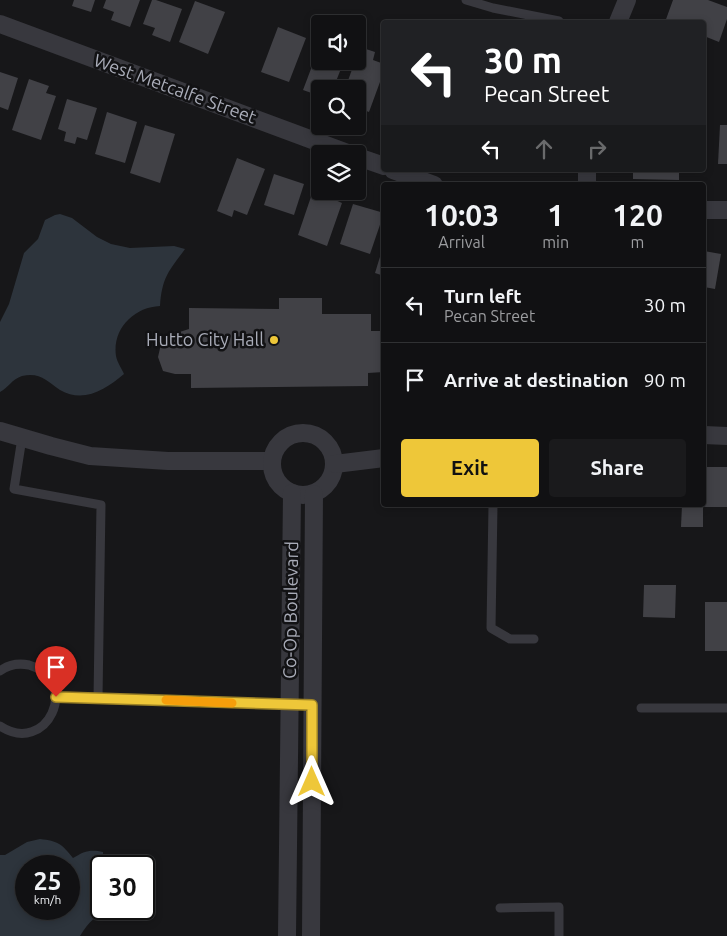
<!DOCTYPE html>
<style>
:root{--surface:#111113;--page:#1a1a1c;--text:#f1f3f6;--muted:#9c9da0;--line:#303133;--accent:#eec739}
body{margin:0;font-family:Ubuntu,sans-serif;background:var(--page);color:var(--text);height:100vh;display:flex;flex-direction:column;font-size:19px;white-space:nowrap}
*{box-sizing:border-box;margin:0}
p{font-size:16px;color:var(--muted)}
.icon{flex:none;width:28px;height:28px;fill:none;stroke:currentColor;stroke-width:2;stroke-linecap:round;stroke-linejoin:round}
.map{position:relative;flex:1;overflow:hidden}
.details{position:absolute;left:381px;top:182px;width:325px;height:325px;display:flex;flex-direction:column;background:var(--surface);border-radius:5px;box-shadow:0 2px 8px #0003,0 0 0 1px var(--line)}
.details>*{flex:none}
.banner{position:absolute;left:381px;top:20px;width:325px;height:152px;border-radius:5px;box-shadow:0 2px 8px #0003,0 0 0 1px var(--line);background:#202124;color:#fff;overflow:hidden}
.tools{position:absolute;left:311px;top:15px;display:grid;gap:10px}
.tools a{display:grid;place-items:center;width:55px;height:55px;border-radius:5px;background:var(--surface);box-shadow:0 2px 8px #0003,0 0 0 1px var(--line);font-size:25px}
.speed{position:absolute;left:15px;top:855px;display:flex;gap:10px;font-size:25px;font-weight:700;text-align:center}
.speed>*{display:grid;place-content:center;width:65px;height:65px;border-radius:50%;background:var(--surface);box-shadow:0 2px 8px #0003,0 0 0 1px var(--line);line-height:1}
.speed small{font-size:12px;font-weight:400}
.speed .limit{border:2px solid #111;border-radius:8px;background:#fff;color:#111}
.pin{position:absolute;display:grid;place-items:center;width:42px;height:42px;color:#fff;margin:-51px -21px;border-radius:50% 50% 50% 0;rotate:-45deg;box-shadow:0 0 5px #0007}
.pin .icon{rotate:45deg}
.me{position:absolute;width:55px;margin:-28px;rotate:0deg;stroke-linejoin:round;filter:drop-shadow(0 0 4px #0008)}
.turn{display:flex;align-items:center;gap:18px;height:105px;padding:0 20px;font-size:22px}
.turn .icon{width:65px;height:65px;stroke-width:2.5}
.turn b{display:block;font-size:35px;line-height:42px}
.lanes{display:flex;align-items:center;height:48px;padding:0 20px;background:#0003;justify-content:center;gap:25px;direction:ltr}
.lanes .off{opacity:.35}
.eta{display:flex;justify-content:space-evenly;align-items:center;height:85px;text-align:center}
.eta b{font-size:30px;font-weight:700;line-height:35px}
.button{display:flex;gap:10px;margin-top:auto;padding:10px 20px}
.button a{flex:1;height:58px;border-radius:5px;background:var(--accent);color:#111;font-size:20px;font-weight:700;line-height:58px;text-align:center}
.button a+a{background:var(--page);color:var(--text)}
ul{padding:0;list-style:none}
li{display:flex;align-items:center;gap:15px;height:75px;padding:0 20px;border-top:1px solid var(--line)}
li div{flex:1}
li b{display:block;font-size:19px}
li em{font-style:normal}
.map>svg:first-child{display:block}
</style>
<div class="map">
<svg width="727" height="936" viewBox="0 0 727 936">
<rect width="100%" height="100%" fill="#171719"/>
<g fill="#2d343c" fill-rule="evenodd">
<path d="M60,214L72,218L97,237L111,244L130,248L174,246L185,249C169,271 162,277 160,306C134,307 112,329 116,356C117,362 122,369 124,374C106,389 84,404 60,390C47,381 40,372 22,376C12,379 8,388 0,392V322L9,304L24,253L38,239L45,220L55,215Z"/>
<path d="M40,839C58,841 62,844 73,858C84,851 91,849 103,852V858L109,866H101V909H111C97,913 88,923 80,936H0V855H5L27,842ZM26,866H69V909H26Z"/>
</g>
<g fill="#414146">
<polygon points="74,0 95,0 91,12 72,6"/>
<polygon points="106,0 140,0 130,27 111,20 114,12 103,8"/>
<polygon points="152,0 156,0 182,9 170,42 152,35 155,28 143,24"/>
<polygon points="673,0 708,0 727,7 727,19 719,42 704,36 704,22 665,22"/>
<polygon points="195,1 225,12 208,54 179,42"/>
<polygon points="278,27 306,38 289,82 261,72"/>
<polygon points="320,45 320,61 344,61 333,89 320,89 320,96 303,90"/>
<polygon points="360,47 375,52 373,60 384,64 384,71 369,112 358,108 358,89 345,89 355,61 358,61 358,54"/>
<polygon points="0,72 18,78 8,110 0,107"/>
<polygon points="29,79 49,86 46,93 56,96 41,140 12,130"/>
<polygon points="67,99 97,108 87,140 77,137 75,144 64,141 66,132 58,129"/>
<polygon points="107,112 137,122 125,163 95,154"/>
<polygon points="145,125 175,134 160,183 130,173"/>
<polygon points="720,125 727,125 727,164 718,164"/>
<polygon points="237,158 265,169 247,215 234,210 232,217 217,211"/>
<polygon points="633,170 679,170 679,180 633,179"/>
<polygon points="274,174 304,184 294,215 264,205"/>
<polygon points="315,185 320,187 320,191 335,192 333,199 342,203 327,246 298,235"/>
<polygon points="353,204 384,213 370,254 340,244"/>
<polygon points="383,247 384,247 384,276 375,273"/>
<polygon points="704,251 721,254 715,289 704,287"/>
<polygon points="279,298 322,298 322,314 371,314 371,331 380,331 384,334 384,372 368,373 368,386 191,388 191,374 175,374 163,371 158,357 161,344 167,336 189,329 189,308 279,309"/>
<rect x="704" y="467" width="23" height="40"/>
<polygon points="682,505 703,505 703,527 681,527"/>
<polygon points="644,585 676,585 675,618 643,617"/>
<rect x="705" y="602" width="22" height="49"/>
</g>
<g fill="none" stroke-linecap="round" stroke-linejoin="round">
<g stroke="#38383e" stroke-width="9">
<polyline points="466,0 493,8 559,21"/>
<polyline points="22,438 14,489 101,505 98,698"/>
<polyline points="493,505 491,628 510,639 534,639"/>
<path d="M0,671C8,665 19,663 29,665C82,681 47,757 0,726"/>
<polyline points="56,697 290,705"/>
<polyline points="641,708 727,708"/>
<polyline points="500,908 559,907 559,936"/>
</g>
<g stroke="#38383e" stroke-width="18">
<polyline points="618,22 627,0"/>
<polyline points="0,24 350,154"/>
<polyline points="358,157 384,166"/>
<polyline points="393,170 434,185"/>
<polyline points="587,185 587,170"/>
<polyline points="704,210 727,210"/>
<polyline points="0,431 51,446 90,456 168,461 272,461"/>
<circle cx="303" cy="464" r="31"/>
<polyline points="704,435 727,436"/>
<polyline points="335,464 384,458"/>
<polyline points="287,936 292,493"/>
<polyline points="311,936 314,494"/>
</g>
</g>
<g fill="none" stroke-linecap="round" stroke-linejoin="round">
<defs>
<polyline id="route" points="56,697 312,705 312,782"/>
</defs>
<use href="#route" stroke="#9b8125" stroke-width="12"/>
<use href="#route" stroke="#eec739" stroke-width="9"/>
<polyline stroke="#f59e0b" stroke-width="9" points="166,700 232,703"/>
</g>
<circle fill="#eec739" stroke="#121214" stroke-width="2" cx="274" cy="340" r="5"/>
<g text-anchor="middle" stroke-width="5" stroke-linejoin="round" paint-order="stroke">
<g font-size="18" fill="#a9acb8" stroke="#121214">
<text transform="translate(175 89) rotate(20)" y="6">West Metcalfe Street</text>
<text transform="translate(291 610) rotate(-89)" y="6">Co-Op Boulevard</text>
</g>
<g font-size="18" fill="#a9acb8" stroke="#121214" text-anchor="end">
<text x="264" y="346">Hutto City Hall</text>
</g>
</g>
</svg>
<div class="tools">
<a><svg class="icon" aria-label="sound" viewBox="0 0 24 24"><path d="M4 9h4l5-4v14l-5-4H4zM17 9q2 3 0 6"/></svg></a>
<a><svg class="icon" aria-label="search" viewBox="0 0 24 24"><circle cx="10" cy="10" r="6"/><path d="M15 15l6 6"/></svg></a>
<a><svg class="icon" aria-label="layers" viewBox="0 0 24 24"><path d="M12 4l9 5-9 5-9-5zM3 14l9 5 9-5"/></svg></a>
</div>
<div class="speed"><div>25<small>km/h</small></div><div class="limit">30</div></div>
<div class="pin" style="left:56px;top:697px;background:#d93025"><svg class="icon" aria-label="arrive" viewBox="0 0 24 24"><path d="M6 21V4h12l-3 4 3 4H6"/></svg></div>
<svg class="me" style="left:312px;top:782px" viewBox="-20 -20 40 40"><path d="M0-17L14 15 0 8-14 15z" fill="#eec739" stroke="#fff" stroke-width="4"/></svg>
<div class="banner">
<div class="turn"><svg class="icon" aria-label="left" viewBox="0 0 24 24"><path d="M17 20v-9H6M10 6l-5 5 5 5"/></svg><div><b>30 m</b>Pecan Street</div></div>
<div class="lanes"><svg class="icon" aria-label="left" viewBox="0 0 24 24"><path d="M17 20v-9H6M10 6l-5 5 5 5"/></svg><svg class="icon off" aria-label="ahead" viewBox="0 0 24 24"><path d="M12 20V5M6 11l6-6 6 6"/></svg><svg class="icon off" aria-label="right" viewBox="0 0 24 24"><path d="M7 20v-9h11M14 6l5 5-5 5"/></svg></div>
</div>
<section class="details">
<div class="eta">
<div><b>10:03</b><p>Arrival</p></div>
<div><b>1</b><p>min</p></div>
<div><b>120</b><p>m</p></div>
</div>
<ul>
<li><svg class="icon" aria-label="left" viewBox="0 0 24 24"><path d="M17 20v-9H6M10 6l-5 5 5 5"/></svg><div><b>Turn left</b><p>Pecan Street</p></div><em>30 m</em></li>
<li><svg class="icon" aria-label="arrive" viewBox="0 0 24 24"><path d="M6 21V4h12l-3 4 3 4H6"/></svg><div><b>Arrive at destination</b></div><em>90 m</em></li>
</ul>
<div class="button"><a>Exit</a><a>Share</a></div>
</section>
</div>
